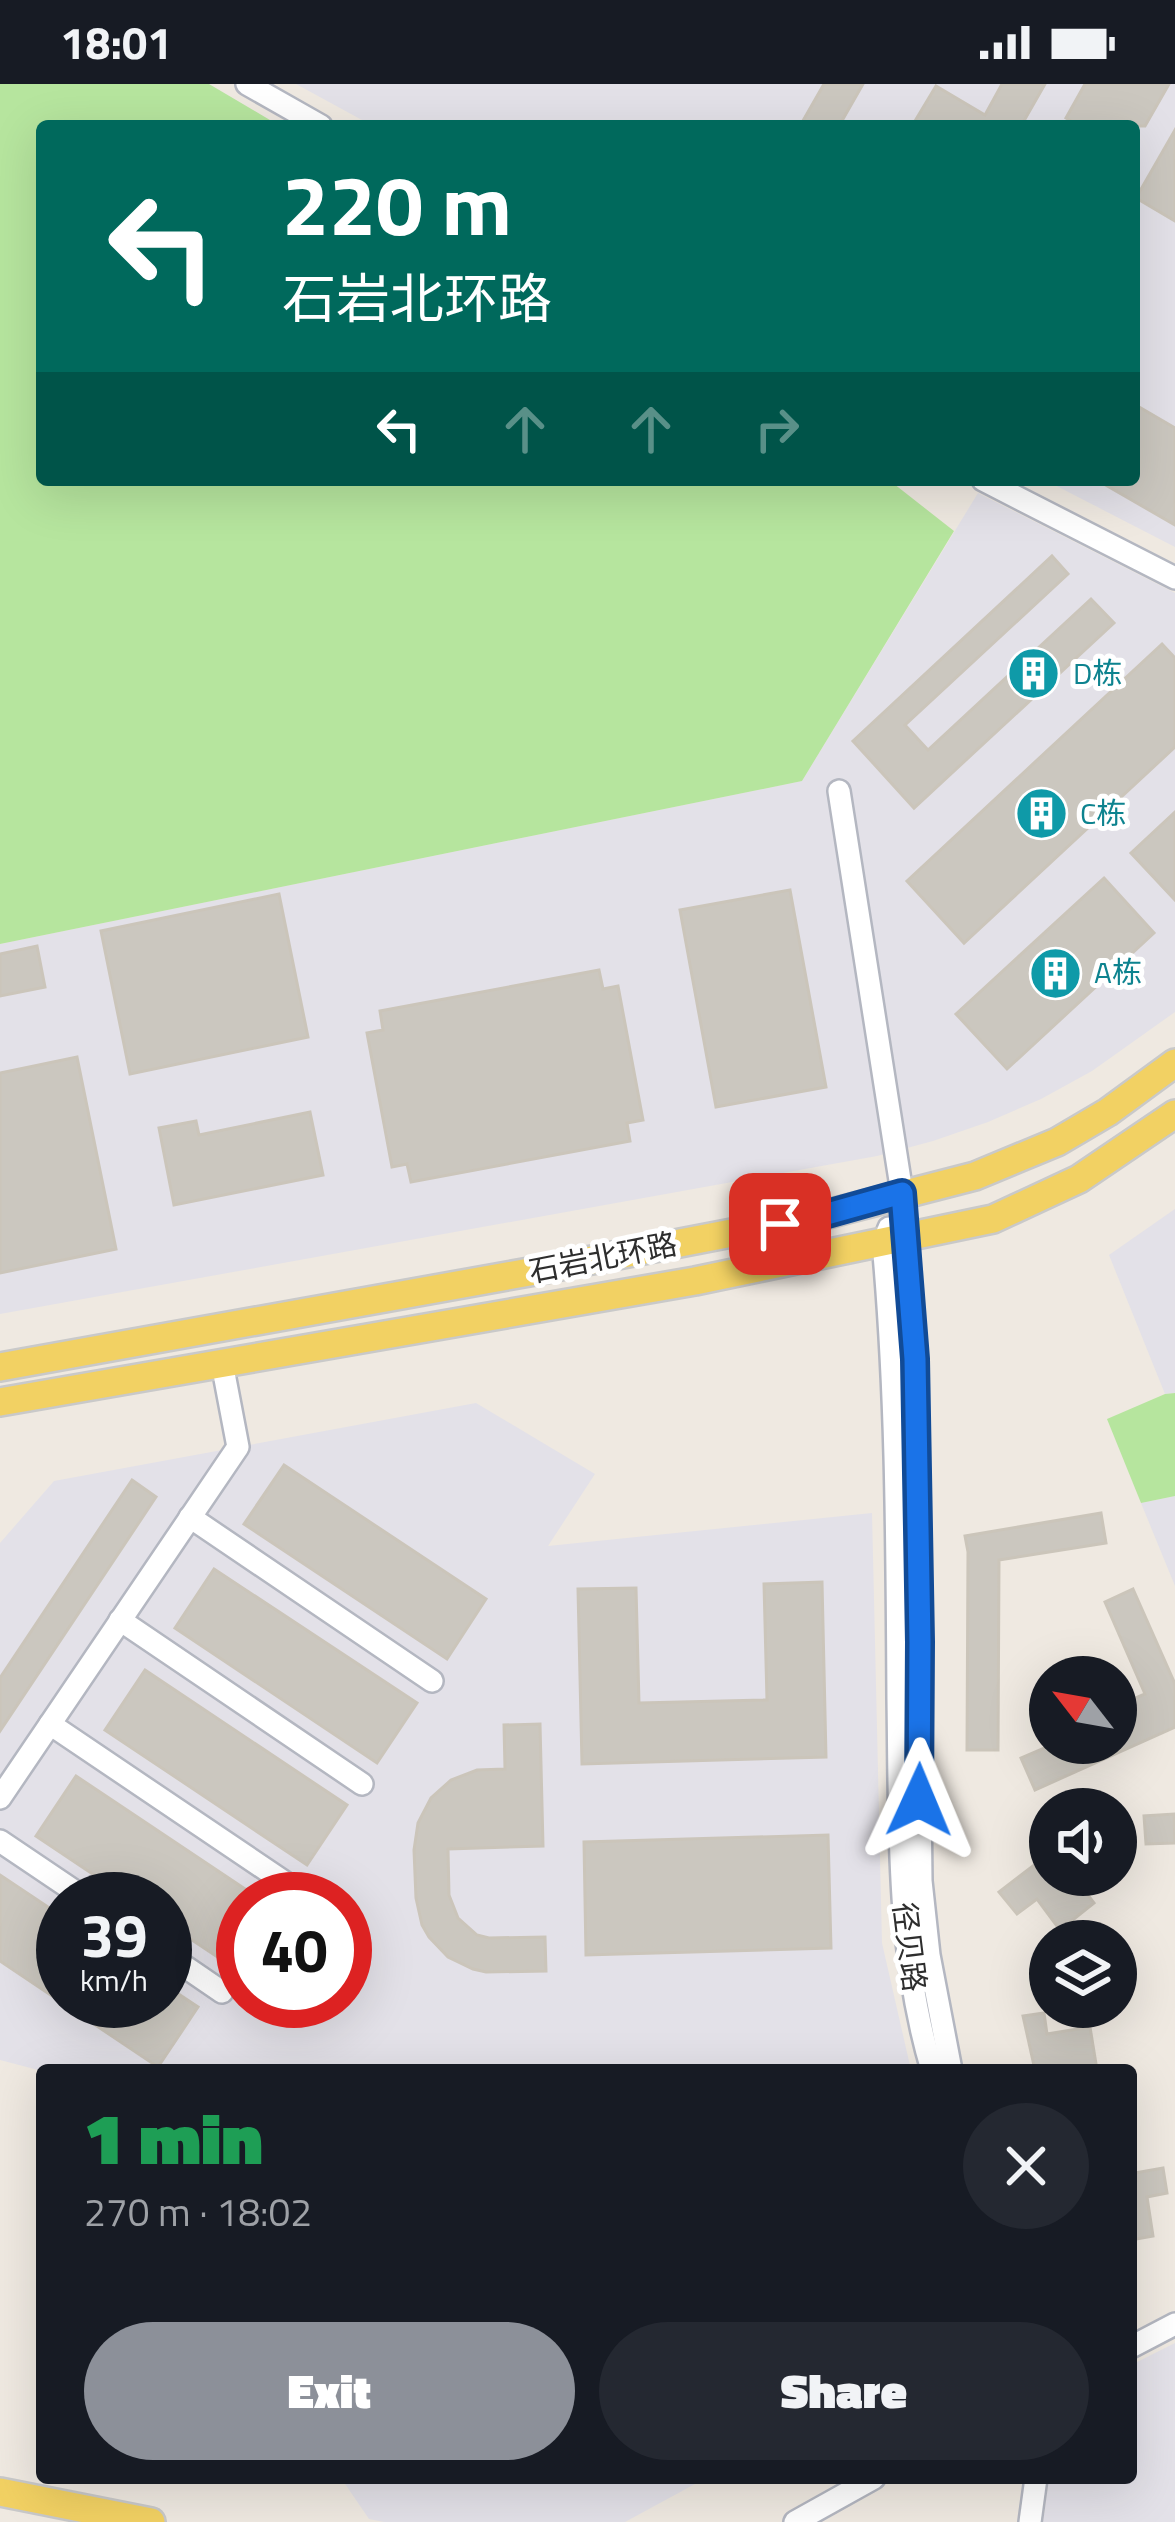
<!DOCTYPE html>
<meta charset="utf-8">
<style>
:root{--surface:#171b24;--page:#242831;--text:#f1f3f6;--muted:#9ea1a6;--accent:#8c9099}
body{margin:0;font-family:"Titillium Web","Noto Sans SC",sans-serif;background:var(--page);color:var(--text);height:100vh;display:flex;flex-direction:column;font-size:45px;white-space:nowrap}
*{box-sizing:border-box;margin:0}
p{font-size:39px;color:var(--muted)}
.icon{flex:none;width:66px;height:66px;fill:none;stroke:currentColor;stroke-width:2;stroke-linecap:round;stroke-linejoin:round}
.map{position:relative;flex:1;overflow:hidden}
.sheet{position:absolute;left:36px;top:1980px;width:1101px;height:420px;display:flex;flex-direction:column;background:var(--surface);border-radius:12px;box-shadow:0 12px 48px #0002}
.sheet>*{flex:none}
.top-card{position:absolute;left:36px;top:36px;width:1104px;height:366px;border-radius:12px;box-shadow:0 12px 48px #0002;background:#00695c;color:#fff;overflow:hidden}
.needle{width:78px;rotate:301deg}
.buttons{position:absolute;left:1029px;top:1572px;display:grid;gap:24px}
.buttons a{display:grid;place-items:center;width:108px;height:108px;border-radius:50%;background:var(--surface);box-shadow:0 12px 48px #0002;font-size:60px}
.speed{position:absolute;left:36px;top:1788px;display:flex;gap:24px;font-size:60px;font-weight:700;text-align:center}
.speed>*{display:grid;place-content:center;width:156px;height:156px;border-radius:50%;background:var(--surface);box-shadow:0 12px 48px #0002;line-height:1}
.speed small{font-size:30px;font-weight:400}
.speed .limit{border:18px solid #d22;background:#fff;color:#111}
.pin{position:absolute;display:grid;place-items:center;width:102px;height:102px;color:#fff;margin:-51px;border-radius:24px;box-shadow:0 6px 18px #0006}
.me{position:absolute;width:132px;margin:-66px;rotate:1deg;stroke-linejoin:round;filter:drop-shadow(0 0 9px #0008)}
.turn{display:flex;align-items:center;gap:42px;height:252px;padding:0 48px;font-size:54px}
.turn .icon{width:156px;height:156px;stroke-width:2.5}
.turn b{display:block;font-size:84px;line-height:102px}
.lanes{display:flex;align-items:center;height:114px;padding:0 48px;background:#0003;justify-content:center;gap:60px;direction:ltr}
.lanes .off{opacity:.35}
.round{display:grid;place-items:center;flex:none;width:126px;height:126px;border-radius:63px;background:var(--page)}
.head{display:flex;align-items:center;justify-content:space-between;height:204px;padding:0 48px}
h1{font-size:72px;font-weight:800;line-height:90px;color:#1e9e55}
.action{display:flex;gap:24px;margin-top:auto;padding:24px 48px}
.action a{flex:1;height:138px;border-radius:72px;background:var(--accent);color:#fff;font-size:48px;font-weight:800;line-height:138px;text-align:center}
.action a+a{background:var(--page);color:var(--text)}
.status{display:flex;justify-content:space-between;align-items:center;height:84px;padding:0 60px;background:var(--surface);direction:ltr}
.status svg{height:33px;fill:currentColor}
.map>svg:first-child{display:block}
</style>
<div class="status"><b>18:01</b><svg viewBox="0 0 49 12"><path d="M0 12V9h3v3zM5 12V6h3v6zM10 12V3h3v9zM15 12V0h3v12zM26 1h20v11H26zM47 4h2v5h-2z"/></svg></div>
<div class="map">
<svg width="1175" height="2438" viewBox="0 0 1175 2438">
<rect width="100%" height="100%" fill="#efe9e1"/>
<g fill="#e3e1e8" fill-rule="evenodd">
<polygon points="296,0 1175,0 1175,463 1045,396 1134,396 1134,42 373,42"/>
<polygon points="978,409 1175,509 1175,928 1092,987 1041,1015 988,1038 933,1057 877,1072 0,1230 0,860 802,697"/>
<polygon points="1175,1125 1175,1309 1165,1310 1109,1171"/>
<path d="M476,1319L595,1390L548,1462L872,1429L882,1859L911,1986L42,1987L0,1976V1459L54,1397ZM63,1815H165V1917H63ZM243,1815H345V1917H243Z"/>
<polygon points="1175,1412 1175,1502 1141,1419"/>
<polygon points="1175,2259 1175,2438 1043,2438 1049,2394 1131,2394 1131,2281"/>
<polygon points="341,2394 706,2394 625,2438 384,2438 369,2435"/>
</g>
<g fill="#b6e59e">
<polygon points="0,0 209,0 280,42 42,42 42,396 889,396 954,447 802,697 0,860"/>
<polygon points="1175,1309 1175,1412 1141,1419 1107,1335 1165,1310"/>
</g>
<g fill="#cbc7bf" stroke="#cbc5ba" stroke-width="3">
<polygon points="824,0 863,0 839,42 800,42"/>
<polygon points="1002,0 1045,0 1021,42 912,42 936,2 985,31"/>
<polygon points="1085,0 1169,0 1145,42 1080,42 1066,34"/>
<polygon points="1175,46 1175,137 1136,114"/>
<polygon points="1134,320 1175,344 1175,441 1097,396 1134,396"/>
<polygon points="1052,472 1068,490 905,641 928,666 1091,515 1114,539 914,724 853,657"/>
<polygon points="1162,560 1175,574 1175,663 964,859 907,797"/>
<polygon points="1175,728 1175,816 1131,769"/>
<polygon points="1104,794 1154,849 1007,985 956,930"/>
<polygon points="790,806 826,1003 716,1023 680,826"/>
<polygon points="279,810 308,953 130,990 101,847"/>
<polygon points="37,862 45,903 0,912 0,870"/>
<polygon points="599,886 603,905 618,902 643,1036 627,1039 630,1057 411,1098 407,1080 392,1083 367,949 383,946 380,927"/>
<polygon points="77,973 116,1165 0,1189 0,989"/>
<polygon points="310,1028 323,1091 174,1121 159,1044 196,1037 199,1051"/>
<polygon points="284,1381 486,1515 447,1575 244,1440"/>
<polygon points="132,1396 156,1413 0,1647 0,1594"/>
<polygon points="1101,1429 1106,1459 999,1476 998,1666 967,1666 968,1468 965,1452"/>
<polygon points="214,1485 417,1619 377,1679 175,1544"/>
<polygon points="822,1498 826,1673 582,1680 578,1505 636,1504 639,1619 767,1616 764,1500"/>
<polygon points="1133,1505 1175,1600 1175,1643 1035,1706 1021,1674 1056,1659 1116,1659 1116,1633 1123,1630 1119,1621 1145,1610 1105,1518"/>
<polygon points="145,1586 347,1721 307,1781 105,1646"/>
<polygon points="540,1640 543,1762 448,1765 449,1811 458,1834 477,1851 489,1854 545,1853 546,1887 486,1888 473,1885 448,1873 429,1853 422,1841 416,1814 414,1766 418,1739 431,1714 451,1696 477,1686 505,1685 504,1641"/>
<polygon points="76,1692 260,1815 243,1815 243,1890 165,1838 165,1815 130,1815 36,1752"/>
<polygon points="1174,1730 1175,1759 1146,1760 1144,1732"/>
<polygon points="828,1751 831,1864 586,1871 584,1758"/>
<polygon points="1050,1769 1050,1791 1066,1791 1074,1801 1078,1798 1094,1819 1060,1846 1037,1815 1017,1830 999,1808"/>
<polygon points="0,1791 63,1833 63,1917 165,1917 165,1901 198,1923 158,1983 0,1877"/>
<polygon points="1044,1929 1047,1950 1090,1943 1097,1986 1035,1986 1023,1932"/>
<polygon points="1163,2084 1167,2109 1147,2113 1153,2152 1131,2156 1131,2098 1136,2097 1135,2089"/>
</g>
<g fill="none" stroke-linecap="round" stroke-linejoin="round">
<defs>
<g id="minor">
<polyline points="247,0 321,42"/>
<polyline points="983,396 1175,494"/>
<polyline points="839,707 902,1109 915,1275 921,1797 929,1871 951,1986"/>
<path d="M889,1144L883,1159C897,1311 897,1462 898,1615C900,1739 896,1866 932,1986"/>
<polyline points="190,1433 432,1597"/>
<polyline points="120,1536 362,1700"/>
<polyline points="50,1640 293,1804"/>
<polyline points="0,1714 238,1363 222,1279"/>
<polyline points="0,1757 86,1815"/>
<polyline points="165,1869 222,1908"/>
<polyline points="1131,2263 1175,2240"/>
<polyline points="795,2438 874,2394"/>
<polyline points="1030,2438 1036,2394"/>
</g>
<g id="major">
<polyline points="0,1283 535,1187 820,1132 975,1092 1057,1058 1108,1028 1175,979"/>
<polyline points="0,1318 695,1197 993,1135 1079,1095 1175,1030"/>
<polyline points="0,2408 151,2438"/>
</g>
</defs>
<use href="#minor" stroke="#b4b7c1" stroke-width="26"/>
<use href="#major" stroke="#c9c9c9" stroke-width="32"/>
<use href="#minor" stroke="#fff" stroke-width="21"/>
<use href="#major" stroke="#f2d163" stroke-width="27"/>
</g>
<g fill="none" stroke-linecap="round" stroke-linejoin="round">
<defs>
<polyline id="route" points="780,1140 820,1132 902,1109 915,1275 920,1558 919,1716"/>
</defs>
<use href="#route" stroke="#114b97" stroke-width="30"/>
<use href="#route" stroke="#1a73e8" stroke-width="21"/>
</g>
<defs>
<symbol id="building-disc" viewBox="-11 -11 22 22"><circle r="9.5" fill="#0f9aa8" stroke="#fff"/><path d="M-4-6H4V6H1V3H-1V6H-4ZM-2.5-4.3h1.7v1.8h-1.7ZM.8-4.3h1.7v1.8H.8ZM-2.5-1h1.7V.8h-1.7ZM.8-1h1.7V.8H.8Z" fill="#fff"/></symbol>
</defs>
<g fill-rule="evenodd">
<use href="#building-disc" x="1004" y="560" width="59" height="59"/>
<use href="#building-disc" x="1012" y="700" width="59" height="59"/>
<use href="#building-disc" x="1026" y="860" width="59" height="59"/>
</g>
<g text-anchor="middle" stroke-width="10" stroke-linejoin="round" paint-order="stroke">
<g font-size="30" fill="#0d838f" stroke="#fff" text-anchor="start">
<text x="1073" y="600">D栋</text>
<text x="1080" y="740">C栋</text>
<text x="1094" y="899">A栋</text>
</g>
<g font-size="30" fill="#2e2e2e" stroke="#fff">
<text transform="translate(603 1174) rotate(-11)" y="10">石岩北环路</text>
<text transform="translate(909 1863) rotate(83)" y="10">径贝路</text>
</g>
</g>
</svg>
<div class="buttons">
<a><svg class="needle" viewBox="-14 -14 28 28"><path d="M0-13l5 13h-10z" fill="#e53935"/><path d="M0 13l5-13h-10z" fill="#9ea1a6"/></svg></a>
<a><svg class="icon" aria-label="sound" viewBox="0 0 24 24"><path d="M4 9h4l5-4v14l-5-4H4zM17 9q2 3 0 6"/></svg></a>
<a><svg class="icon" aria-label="layers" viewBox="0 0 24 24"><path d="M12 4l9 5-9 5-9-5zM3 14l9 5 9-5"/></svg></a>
</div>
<div class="speed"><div>39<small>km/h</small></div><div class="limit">40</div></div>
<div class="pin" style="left:780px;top:1140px;background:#d93025"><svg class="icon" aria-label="arrive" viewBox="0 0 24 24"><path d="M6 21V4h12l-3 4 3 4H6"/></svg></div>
<svg class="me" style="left:919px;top:1716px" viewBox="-20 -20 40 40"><path d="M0-17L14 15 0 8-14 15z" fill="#1a73e8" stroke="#fff" stroke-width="4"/></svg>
<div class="top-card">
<div class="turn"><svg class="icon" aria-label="left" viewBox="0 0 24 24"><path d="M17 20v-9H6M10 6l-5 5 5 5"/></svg><div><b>220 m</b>石岩北环路</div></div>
<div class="lanes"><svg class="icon" aria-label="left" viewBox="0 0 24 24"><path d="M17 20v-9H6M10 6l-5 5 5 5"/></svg><svg class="icon off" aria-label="ahead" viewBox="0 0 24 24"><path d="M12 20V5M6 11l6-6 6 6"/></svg><svg class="icon off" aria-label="ahead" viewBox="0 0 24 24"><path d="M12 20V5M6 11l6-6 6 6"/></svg><svg class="icon off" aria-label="right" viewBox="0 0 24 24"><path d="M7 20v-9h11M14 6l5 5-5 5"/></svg></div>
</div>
<section class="sheet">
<div class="head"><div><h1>1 min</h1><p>270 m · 18:02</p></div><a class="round"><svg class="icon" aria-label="close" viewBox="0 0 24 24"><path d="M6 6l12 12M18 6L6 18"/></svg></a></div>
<div class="action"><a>Exit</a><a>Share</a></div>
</section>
</div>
